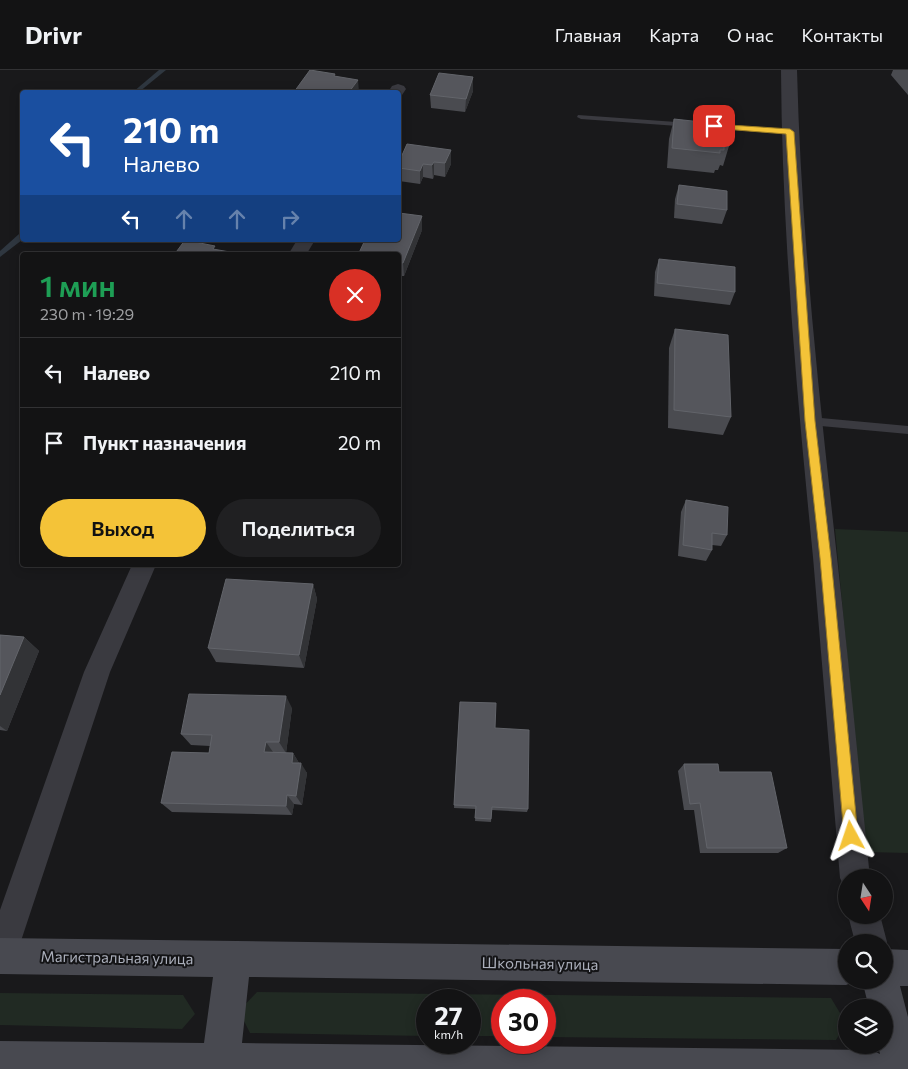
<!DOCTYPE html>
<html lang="ru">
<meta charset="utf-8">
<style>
:root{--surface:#131314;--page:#202022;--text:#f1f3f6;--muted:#9d9ea0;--line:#323234;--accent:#f4c338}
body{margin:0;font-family:Commissioner,sans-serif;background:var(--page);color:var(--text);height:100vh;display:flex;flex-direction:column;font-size:19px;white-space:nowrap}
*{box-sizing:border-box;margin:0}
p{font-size:16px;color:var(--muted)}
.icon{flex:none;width:28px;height:28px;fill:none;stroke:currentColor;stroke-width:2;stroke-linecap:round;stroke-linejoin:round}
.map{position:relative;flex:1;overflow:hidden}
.details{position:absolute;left:20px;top:182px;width:381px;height:315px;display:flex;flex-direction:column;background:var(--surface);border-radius:5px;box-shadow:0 2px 12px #0003,0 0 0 1px var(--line)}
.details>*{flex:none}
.top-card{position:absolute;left:20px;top:20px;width:381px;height:152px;border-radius:5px;box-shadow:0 2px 12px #0003,0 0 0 1px var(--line);background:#1a4fa0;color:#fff;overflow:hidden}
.needle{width:32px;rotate:168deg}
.buttons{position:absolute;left:838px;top:799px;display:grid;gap:10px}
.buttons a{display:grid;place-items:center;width:55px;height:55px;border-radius:50%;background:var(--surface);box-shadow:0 2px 12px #0003,0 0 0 1px var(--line);font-size:25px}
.speed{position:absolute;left:416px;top:919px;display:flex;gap:10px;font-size:25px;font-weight:700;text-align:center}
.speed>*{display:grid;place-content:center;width:65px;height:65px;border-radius:50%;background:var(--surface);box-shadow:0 2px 12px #0003,0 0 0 1px var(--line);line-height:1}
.speed small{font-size:12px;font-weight:400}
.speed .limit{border:8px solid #d22;background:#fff;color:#111}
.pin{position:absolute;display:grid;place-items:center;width:42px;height:42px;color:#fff;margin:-21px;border-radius:10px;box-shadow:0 2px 8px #0006}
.me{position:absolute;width:55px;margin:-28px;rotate:355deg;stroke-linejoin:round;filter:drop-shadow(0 0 4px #0008)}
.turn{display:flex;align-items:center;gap:18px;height:105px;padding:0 20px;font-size:22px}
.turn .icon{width:65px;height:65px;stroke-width:2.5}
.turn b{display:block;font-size:35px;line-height:42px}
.lanes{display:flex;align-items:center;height:48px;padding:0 20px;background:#0003;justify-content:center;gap:25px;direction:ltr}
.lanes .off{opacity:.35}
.round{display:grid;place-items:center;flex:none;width:52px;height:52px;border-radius:26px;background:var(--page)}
.summary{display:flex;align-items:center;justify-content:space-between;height:85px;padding:0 20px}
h1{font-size:30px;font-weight:600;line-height:38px;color:#1e9e55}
.button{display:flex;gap:10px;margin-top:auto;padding:10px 20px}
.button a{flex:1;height:58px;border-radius:30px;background:var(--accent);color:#111;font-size:20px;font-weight:600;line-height:58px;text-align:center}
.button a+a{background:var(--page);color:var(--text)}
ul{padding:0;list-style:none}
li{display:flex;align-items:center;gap:15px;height:70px;padding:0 20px;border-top:1px solid var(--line)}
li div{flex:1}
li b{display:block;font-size:19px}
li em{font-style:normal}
header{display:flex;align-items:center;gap:30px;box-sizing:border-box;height:70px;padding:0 25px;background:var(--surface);border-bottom:1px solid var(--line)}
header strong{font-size:24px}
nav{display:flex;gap:28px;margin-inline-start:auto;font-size:18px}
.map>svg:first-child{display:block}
</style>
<header>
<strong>Drivr</strong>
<nav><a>Главная</a><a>Карта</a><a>О нас</a><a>Контакты</a></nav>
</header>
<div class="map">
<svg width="908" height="999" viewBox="0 0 908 999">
<rect width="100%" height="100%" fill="#19191b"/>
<g fill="#212a23">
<polygon points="835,459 908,462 908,783 866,782"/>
<polygon points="257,922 831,928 846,953 836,970 545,967 545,930 502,930 502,966 470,966 470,930 428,930 427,966 250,963 239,941"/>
<polygon points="0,923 183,925 195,944 182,959 0,955"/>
</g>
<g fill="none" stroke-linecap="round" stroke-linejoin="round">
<g fill="#2f3740" fill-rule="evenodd">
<polygon points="159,0 166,0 139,22 133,22"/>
<polygon points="19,164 22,164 22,170 0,187 0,181"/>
</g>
<g fill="#3a3a40" fill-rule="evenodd">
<polygon points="578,45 790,60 794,62 790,64 581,49 577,47"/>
<polygon points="810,347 908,356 908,364 810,355 804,351"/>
</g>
<g fill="#3a3a40" fill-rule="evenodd">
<path d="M781,0H797C801,163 819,325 837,487C849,594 859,701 870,808H846V820L840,808C831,701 822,594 813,487C797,326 782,163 781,0Z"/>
<polygon points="398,14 404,16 406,19 402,25 399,26 399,22 388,22 392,16"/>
<polygon points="297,170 315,170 306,185 288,185"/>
<polygon points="132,495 156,495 110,602 16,886 11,897 0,902 0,840 84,602"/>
<polygon points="848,845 880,845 887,872 884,880 884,872 855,872"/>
</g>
<polygon fill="#484950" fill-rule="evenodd" points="0,868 846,879 846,910 858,910 846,915 249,907 242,973 871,980 880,984 878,975 884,975 884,938 869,938 862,910 884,910 884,879 908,880 908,916 900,916 908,947 908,999 0,999 0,971 204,973 213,907 0,904"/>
</g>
<g fill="#4a4b50">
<polygon points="893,0 908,0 908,25 891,5"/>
<polygon points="473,7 473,21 465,42 431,38 430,25"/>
<polygon points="674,49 720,57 724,62 729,76 723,96 720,95 718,100 715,100 714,103 667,98 669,69"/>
<polygon points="407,74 451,94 445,107 434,105 433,109 423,107 420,114 399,111 399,92"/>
<polygon points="679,115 727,140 722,154 674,148 675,129"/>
<polygon points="422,160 404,206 399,206 399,185"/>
<polygon points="659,189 735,222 730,235 654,226 655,202"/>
<polygon points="675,259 731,347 723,365 668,358 669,278"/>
<polygon points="686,430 727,465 721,476 712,475 712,480 706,491 678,486 681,442"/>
<polygon points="313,514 317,529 304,598 216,592 208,578"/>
<polygon points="0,565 24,567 39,581 7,661 0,660"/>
<polygon points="460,632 495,658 528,739 527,742 492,740 491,752 475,751 476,739 454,738"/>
<polygon points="292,638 286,683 293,683 299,693 307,703 302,735 294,734 292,745 172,742 161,733 209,683 210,676 191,675 181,664"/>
<polygon points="684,694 719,702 787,778 778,783 700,783 694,740 684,740 678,701"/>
</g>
<g fill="#323336">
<polygon points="473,7 473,21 465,42 466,29"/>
<polygon points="358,10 359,22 349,22"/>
<polygon points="451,80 451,94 445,107 445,93"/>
<polygon points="434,92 434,105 433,109 432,95"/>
<polygon points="423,94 423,107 420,114 420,101"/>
<polygon points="422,146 422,160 404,206 403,193"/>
<polygon points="313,514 317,529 304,598 299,585"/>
<polygon points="24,567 39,581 7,661 0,656 0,625"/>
<polygon points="286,626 292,638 286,683 279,672"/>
<polygon points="266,672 273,682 264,682"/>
<polygon points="293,683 299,693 292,693"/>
<polygon points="301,693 307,703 302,735 296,726"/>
<polygon points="287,725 294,734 292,745 286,736"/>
</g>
<g fill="#55565c" stroke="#62646a">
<polygon points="310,0 335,4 334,6 358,10 349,22 294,22"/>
<polygon points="439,3 473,7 466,29 430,25"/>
<polygon points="674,49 720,54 720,57 724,58 724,62 729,63 729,76 724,76 724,80 720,80 720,83 672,78"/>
<polygon points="407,74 451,80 445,93 434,92 432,95 423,94 420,101 399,98 399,92"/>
<polygon points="679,115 727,121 727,140 677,134"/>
<polygon points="399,143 422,146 403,193 399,192 399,185 358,185 365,170 399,170"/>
<polygon points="185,170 215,176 213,179 241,184 174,185"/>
<polygon points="659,189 735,197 735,222 657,213"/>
<polygon points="675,259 728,265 731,347 674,340"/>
<polygon points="686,430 728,437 727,465 712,463 712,480 683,475"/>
<polygon points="226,509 313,514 299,585 208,578"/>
<polygon points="0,565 24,567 0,625"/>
<polygon points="189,624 286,626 279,672 266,672 264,682 293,683 292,693 301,693 296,726 287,725 286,736 161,733 172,682 209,683 212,665 181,664"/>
<polygon points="460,632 496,633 495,658 529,660 528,739 492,737 491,749 475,748 476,736 454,735"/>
<polygon points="684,694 718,694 719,702 771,702 787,778 707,778 700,733 690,734"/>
</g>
<polygon fill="#f4c338" stroke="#9f7f24" points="714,54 790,59 794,62 815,351 831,488 858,766 856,771 851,773 846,771 844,766 820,488 805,351 786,64 711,58 711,55"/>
<g text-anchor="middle" stroke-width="4" stroke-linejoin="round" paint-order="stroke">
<g font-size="15" fill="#abafbb" stroke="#141416">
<text transform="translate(117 888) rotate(1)" y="5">Магистральная улица</text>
<text transform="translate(540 894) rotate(1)" y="5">Школьная улица</text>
</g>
</g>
</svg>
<div class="buttons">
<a><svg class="needle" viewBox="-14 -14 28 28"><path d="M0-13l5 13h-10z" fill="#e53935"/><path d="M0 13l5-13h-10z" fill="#9d9ea0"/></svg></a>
<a><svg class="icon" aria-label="search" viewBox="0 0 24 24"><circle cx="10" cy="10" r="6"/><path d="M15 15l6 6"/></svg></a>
<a><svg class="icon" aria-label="layers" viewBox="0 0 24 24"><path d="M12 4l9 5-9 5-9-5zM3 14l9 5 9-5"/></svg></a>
</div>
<div class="speed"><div>27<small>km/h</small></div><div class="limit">30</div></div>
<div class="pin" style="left:714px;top:56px;background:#d93025"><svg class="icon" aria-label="arrive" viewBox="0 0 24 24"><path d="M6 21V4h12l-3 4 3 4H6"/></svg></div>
<svg class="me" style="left:851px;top:766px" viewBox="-20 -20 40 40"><path d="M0-17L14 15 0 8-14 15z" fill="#f4c338" stroke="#fff" stroke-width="4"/></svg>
<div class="top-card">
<div class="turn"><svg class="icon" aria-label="left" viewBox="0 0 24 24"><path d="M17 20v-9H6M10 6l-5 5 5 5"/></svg><div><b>210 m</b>Налево</div></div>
<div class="lanes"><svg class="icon" aria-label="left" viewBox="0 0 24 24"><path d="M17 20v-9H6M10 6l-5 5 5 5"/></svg><svg class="icon off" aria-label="ahead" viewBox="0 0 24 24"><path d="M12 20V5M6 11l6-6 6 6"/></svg><svg class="icon off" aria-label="ahead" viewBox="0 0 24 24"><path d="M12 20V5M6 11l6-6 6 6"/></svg><svg class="icon off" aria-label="right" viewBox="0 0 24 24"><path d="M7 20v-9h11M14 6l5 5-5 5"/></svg></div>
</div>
<section class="details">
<div class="summary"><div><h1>1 мин</h1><p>230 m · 19:29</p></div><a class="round" style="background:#d93025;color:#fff"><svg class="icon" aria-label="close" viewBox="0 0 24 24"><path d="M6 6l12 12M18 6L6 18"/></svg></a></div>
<ul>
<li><svg class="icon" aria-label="left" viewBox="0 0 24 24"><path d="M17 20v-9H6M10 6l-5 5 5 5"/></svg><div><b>Налево</b></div><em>210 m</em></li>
<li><svg class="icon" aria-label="arrive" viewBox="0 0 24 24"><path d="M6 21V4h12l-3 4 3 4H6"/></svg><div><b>Пункт назначения</b></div><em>20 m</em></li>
</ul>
<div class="button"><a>Выход</a><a>Поделиться</a></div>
</section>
</div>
